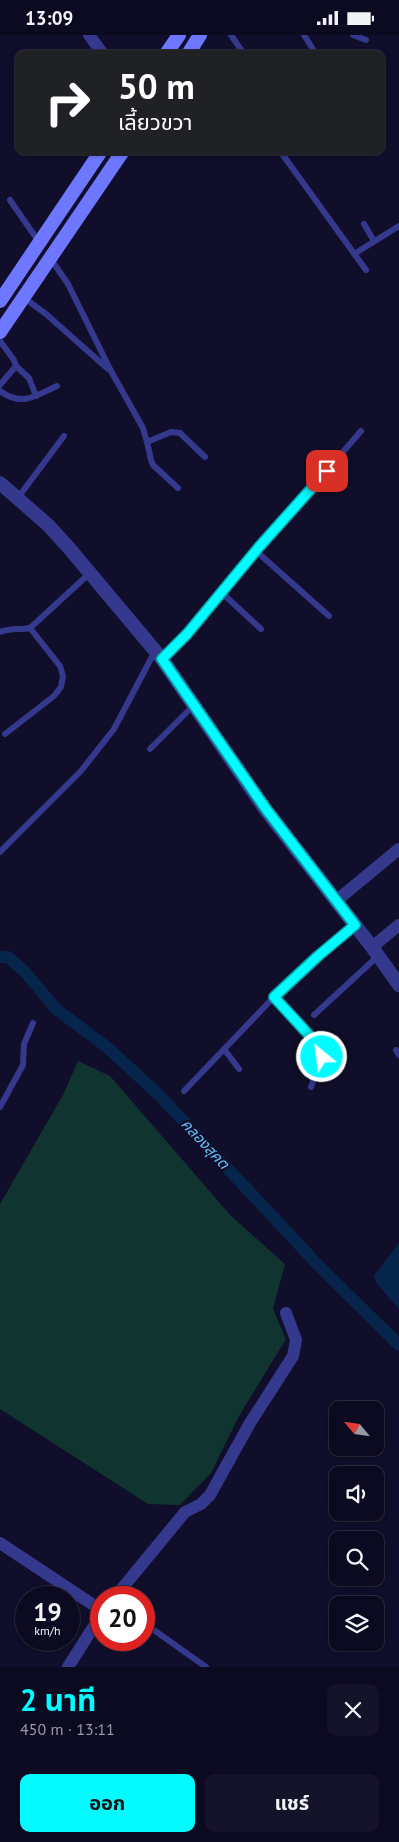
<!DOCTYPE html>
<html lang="th">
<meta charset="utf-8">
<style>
:root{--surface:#0c0a20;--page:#151329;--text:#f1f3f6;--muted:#9a9aa5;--line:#2c2b3e;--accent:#03fbff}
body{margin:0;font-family:"PT Sans","Noto Sans Thai",sans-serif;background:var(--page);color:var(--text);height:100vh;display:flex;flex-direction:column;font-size:19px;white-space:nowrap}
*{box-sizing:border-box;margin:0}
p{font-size:16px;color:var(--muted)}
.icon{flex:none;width:28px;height:28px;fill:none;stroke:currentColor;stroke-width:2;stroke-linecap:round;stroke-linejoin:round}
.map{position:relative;height:1632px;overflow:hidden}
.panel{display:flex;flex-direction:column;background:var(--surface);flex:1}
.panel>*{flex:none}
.guide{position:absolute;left:15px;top:15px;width:370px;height:105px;border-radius:10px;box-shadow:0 1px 4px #0004,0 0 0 1px var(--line);background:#202124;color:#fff;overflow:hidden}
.needle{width:32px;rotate:299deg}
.fabs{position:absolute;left:329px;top:1366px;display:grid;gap:10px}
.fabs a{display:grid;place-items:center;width:55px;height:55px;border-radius:10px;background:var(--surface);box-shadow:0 1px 4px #0004,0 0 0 1px var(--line);font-size:25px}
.speed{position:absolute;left:15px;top:1551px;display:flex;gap:10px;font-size:25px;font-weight:700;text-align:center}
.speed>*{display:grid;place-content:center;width:65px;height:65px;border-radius:50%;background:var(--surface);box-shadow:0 1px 4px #0004,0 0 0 1px var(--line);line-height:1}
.speed small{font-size:12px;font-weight:400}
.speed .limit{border:8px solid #d22;background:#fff;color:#111}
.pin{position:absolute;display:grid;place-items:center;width:42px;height:42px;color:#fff;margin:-21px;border-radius:10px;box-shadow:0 2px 8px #0006}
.me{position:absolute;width:55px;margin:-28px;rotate:331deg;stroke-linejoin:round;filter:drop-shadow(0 0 4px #0008)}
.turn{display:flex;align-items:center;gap:18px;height:105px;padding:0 20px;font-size:22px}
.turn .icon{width:65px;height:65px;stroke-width:2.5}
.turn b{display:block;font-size:35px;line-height:42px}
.round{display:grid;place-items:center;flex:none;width:52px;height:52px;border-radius:10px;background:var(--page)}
.summary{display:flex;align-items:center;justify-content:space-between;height:85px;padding:0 20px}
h1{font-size:30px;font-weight:700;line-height:38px;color:var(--accent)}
.primary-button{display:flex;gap:10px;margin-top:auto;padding:10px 20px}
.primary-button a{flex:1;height:58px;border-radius:10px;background:var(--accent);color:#111;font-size:20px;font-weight:700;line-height:58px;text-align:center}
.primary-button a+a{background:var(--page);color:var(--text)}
.status{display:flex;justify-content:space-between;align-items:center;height:35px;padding:0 25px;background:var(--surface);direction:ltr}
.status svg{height:14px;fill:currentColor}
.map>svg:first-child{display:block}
</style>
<div class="status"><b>13:09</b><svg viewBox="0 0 49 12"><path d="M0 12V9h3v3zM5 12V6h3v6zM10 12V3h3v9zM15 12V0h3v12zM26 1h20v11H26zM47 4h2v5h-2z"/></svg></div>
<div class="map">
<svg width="399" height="1632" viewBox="0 0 399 1632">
<rect width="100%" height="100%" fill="#100e2a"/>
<polygon fill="#103530" points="78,1026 110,1041 231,1181 285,1229 273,1274 286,1304 239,1381 211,1438 180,1470 148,1469 0,1374 0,1169 63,1060"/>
<polygon fill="#06254b" points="399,1208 399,1274 377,1249 374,1241"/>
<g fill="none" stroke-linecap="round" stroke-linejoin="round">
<polyline stroke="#06254b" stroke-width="12" points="0,922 8,922 25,937 56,974 108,1013 159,1060 319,1231 399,1310"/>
<g stroke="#35398d" stroke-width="6">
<polyline points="231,0 244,19"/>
<polyline points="304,0 316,19"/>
<polyline points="353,0 366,5"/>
<polyline points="280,116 366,235"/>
<polyline points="10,165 39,207"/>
<polyline points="364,189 374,206"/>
<polyline points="354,219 399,191"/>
<polyline points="50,223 68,249 111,336 143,393 147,407 151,425 153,430 178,453"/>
<polyline points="23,262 46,279 108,334"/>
<polyline points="0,306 14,325 16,331 0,350"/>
<polyline points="16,331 29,343 36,361"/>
<path d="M0,356C22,372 35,361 57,351"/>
<polyline points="147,407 171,397 180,398 205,422"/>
<polyline points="17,464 64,401"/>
<polyline points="256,516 329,581"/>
<polyline points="222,558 261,594"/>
<path d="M0,597C10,593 19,595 30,593L90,538"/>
<path d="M162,624C197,588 227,549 260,511C293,472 328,435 361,396"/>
<polyline points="5,699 54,661 61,652 63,641 60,631 30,593"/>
<polyline points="150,714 193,671"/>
<polyline points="0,817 81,736 114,694 155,616"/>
<polyline points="274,962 323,1017 311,1052"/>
<polyline points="314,980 378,921"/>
<polyline points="224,1014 239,1034"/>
<polyline points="396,1015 399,1020"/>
<polyline points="184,1056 274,962 318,921 355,890"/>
<polyline points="0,1072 23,1030 24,1009 33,988"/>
<polyline points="144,1588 206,1632"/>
</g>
<g stroke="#35398d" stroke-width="12">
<polyline points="89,0 103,19"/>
<polyline points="336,866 399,814"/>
<polyline points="372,912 399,890"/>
<polyline points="0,1508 101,1575"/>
<polyline points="115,1562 185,1477 201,1469 210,1460 250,1388 293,1321 296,1305 286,1278"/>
<polyline points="68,1632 101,1580"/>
</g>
<polyline stroke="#35398d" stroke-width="14" points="0,448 48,490 69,513 162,624 265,774 372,912 399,950"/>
<g stroke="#6e77ff" stroke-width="14">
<polyline points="166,19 179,0"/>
<polyline points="188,19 200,0"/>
<polyline points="0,266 101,116"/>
<polyline points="0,297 123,116"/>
</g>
</g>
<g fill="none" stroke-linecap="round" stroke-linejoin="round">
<defs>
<polyline id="route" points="322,1022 323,1017 320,1012 274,962 318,921 355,890 266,774 162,624 187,599 259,512 327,436"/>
</defs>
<use href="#route" stroke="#02a3a6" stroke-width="12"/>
<use href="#route" stroke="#03fbff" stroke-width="9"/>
</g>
<g text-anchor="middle" stroke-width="5" stroke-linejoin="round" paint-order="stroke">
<g font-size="15" font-style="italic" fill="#65c5ff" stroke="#100e2a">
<text transform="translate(205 1109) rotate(47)" y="5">คลองสุคต</text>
</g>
</g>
</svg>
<div class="fabs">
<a><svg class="needle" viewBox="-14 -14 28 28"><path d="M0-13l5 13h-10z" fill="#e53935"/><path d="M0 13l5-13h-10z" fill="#9a9aa5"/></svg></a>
<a><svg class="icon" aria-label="sound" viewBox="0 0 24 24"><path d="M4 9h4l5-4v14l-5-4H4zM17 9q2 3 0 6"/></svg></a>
<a><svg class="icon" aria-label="search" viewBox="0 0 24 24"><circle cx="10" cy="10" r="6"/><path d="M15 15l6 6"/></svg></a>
<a><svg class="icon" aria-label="layers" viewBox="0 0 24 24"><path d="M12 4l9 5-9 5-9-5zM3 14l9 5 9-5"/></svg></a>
</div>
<div class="speed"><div>19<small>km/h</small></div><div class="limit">20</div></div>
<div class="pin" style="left:327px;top:436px;background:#d93025"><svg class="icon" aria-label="arrive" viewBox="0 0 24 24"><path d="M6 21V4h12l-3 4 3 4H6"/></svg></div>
<svg class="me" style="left:322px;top:1022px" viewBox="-20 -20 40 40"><circle r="17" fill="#03fbff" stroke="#fff" stroke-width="3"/><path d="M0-11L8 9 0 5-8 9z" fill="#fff"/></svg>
<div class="guide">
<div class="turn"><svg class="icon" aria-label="right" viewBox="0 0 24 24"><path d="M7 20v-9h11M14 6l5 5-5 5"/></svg><div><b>50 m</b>เลี้ยวขวา</div></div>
</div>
</div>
<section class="panel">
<div class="summary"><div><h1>2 นาที</h1><p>450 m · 13:11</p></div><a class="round"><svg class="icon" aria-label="close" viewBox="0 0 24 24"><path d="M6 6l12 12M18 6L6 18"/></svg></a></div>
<div class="primary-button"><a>ออก</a><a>แชร์</a></div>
</section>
